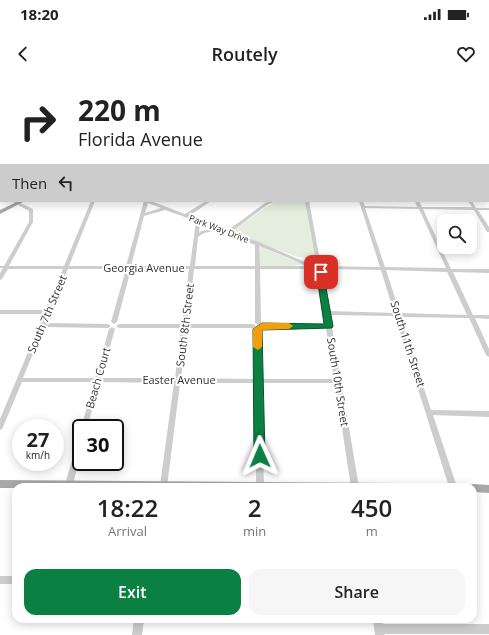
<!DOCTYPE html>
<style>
:root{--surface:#fff;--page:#f6f6f6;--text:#222;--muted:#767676;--accent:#0b8043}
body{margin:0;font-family:"Open Sans",sans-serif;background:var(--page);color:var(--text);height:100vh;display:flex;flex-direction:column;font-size:15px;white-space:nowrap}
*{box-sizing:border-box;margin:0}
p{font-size:13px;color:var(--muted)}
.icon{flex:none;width:22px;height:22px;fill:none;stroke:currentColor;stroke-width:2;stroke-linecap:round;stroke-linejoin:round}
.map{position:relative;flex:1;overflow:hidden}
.sheet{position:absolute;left:12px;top:403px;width:465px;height:140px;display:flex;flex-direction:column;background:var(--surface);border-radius:12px;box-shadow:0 2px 10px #0003}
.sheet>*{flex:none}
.guide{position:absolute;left:0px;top:0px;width:489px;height:122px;box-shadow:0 2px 10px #0003;background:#fff;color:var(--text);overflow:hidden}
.fabs{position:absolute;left:437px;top:134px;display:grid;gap:8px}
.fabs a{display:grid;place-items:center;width:40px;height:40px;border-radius:8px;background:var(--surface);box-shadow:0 2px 10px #0003;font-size:20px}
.speed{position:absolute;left:12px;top:339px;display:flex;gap:8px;font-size:20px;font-weight:700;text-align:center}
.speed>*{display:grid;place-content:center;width:52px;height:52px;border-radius:50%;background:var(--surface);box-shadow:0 2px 10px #0003;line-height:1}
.speed small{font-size:10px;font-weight:400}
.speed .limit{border:2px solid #111;border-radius:6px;background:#fff;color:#111}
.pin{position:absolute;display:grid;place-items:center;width:34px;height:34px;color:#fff;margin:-17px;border-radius:8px;box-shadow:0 2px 6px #0006}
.me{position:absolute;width:44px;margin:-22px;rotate:359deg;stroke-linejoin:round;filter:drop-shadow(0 0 3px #0008)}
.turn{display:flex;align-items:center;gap:14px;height:84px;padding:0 12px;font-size:18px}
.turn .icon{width:52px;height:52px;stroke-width:2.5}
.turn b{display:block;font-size:28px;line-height:34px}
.then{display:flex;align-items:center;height:38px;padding:0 12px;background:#0003;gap:8px;font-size:15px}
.eta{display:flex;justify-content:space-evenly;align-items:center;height:68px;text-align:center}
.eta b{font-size:24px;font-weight:600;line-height:28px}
.button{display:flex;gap:8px;margin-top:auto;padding:8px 12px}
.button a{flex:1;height:46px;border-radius:12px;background:var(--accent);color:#fff;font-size:16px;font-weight:600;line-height:46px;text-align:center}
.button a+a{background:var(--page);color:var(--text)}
.status{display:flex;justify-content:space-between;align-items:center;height:28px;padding:0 20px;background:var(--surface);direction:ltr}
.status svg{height:11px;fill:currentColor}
header{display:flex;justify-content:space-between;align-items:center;height:52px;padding:0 12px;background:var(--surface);font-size:18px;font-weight:600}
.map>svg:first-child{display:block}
</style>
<div class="status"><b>18:20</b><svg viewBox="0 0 49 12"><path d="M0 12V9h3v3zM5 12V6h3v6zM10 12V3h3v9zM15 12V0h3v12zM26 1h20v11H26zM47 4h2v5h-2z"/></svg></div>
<header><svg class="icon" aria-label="back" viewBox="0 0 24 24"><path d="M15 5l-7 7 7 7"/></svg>Routely<svg class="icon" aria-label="heart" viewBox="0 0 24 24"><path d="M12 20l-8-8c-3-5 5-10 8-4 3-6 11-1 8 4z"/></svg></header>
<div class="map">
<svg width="489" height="555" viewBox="0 0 489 555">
<rect width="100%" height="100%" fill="#fff"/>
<g fill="#e5eede">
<polygon points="277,121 306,121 315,174 311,178 297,177 231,152 266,127"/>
<polygon points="258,166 303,184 288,187 258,187"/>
</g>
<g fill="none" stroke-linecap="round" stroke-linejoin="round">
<g fill="#cdcdcd" fill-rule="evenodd">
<rect x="139" y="0" width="2" height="1"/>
<rect x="175" y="0" width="2" height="1"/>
<rect x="211" y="0" width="2" height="1"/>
<rect x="331" y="0" width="2" height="1"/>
<rect x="430" y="0" width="3" height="1"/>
<rect x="457" y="0" width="2" height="1"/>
<rect x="488" y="3" width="1" height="2"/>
<rect x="488" y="10" width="1" height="2"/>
<rect x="0" y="15" width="1" height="2"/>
<rect x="0" y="56" width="1" height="2"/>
<rect x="0" y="64" width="1" height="2"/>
<rect x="488" y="73" width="1" height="3"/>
<rect x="488" y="82" width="1" height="2"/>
<rect x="0" y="88" width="1" height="2"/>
<rect x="0" y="115" width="1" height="3"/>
<path d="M11,121H16L33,129V142L9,186H64L91,121H95L69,186H126L144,121H151L185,134L206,121H211L189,136L227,151L265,123L270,121H276L267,125L231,152L259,162L305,182L312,180L316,181L305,121H309L321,186L380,187L359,121H363L365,126L417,127L415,121H419L422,127H472L468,121H472L476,128H489V130H478L489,147V152H487L474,130L423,129L451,189H489V193L453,192L473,235H489V239L475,238L489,269V277L486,275L469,238L401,237L431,330L489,331V337L433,335L457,407H449L395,236L330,235L359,407H351L335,303H261L264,405L263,407H257L256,405L255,303H180L167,407H161L160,405L174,303L100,302L87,348H81V349V348L94,302H22L3,347L2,349L0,350V339L44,234H0V230H45L63,189H8L2,199L0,200V193L3,188H0V186H4L29,142V131ZM148,123L161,128L145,133ZM365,128L419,129L446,188L385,187ZM165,130L196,141L190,186H131L144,136ZM200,143L214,149L201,151L199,153ZM218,150L255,165V186H195L198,157L204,153ZM259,166L289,178L304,185V186H260ZM312,183L317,184V186L313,187L308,185V184ZM68,189H126L111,242L114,244L117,242L131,189H189L182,244H119L116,246L119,248H181L175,298H101L115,249L112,247L109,249L95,298H23L44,247L108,248L111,246L108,244L45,243ZM194,189H255V243L258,245L261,243L260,189H309L315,192L318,197L324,232L323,233L326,244H262L259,246L262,248H326L334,299H261L260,249L257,247L254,249L255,299L181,298L187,248H253L256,246L253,244H188ZM322,189L381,190L394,233L329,231L324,192ZM386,190L447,192L467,235L400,233Z"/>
<polygon points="81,357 81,373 73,404 72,406 69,407 66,406 65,404 78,360 79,358"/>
<rect x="0" y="496" width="16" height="8"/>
<polygon points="134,539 144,539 142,555 132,555"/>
<polygon points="373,539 383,539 383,544 489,544 489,554 384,554 385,555 375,555"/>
</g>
<g fill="#a8a8a8" fill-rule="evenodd">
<polygon points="35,0 39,0 34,1"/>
<rect x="247" y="0" width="4" height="1"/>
<rect x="0" y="38" width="1" height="3"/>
<polygon points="19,121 25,121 0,134 0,130"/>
<polygon points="0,400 397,403 400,404 401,407 0,408"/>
<polygon points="473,404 489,405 489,413 473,412 473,407 469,407 470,405"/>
</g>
</g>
<polygon fill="#0b8043" stroke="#07532c" points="319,190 325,192 324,197 333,246 332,248 262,250 265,376 264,380 256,380 254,376 253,249 262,243 324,244 317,197"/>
<polygon fill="#f59e0b" points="262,243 289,243 293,246 289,249 262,250 262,267 258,270 253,267 253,249"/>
<g text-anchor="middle" stroke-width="4" stroke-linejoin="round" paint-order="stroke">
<g font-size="9" fill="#303030" stroke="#fff">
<text transform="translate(219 149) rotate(21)" y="3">Park Way Drive</text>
</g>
<g font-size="11" fill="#303030" stroke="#fff">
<text x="144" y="192">Georgia Avenue</text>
<text transform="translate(47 234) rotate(-67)" y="4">South 7th Street</text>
<text transform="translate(185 245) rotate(-83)" y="4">South 8th Street</text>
<text transform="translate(408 264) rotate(72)" y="4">South 11th Street</text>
<text transform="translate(98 298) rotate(-74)" y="4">Beach Court</text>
<text x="179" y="304">Easter Avenue</text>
<text transform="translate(338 302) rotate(81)" y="4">South 10th Street</text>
</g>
</g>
</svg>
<div class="fabs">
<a><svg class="icon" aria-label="search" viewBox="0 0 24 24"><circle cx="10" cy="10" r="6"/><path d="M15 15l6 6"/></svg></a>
</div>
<div class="speed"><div>27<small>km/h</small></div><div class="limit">30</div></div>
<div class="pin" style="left:321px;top:192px;background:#d93025"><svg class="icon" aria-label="arrive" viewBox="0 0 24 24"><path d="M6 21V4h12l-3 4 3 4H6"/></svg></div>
<svg class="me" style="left:260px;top:376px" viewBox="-20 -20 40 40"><path d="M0-17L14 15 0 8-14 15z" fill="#0b8043" stroke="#fff" stroke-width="4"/></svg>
<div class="guide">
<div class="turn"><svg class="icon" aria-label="right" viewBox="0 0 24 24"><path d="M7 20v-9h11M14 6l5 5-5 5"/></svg><div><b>220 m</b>Florida Avenue</div></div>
<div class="then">Then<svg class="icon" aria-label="left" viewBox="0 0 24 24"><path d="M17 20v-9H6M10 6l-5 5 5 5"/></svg></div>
</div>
<section class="sheet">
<div class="eta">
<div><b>18:22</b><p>Arrival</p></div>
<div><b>2</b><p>min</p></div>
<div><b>450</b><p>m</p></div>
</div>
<div class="button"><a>Exit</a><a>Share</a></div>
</section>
</div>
